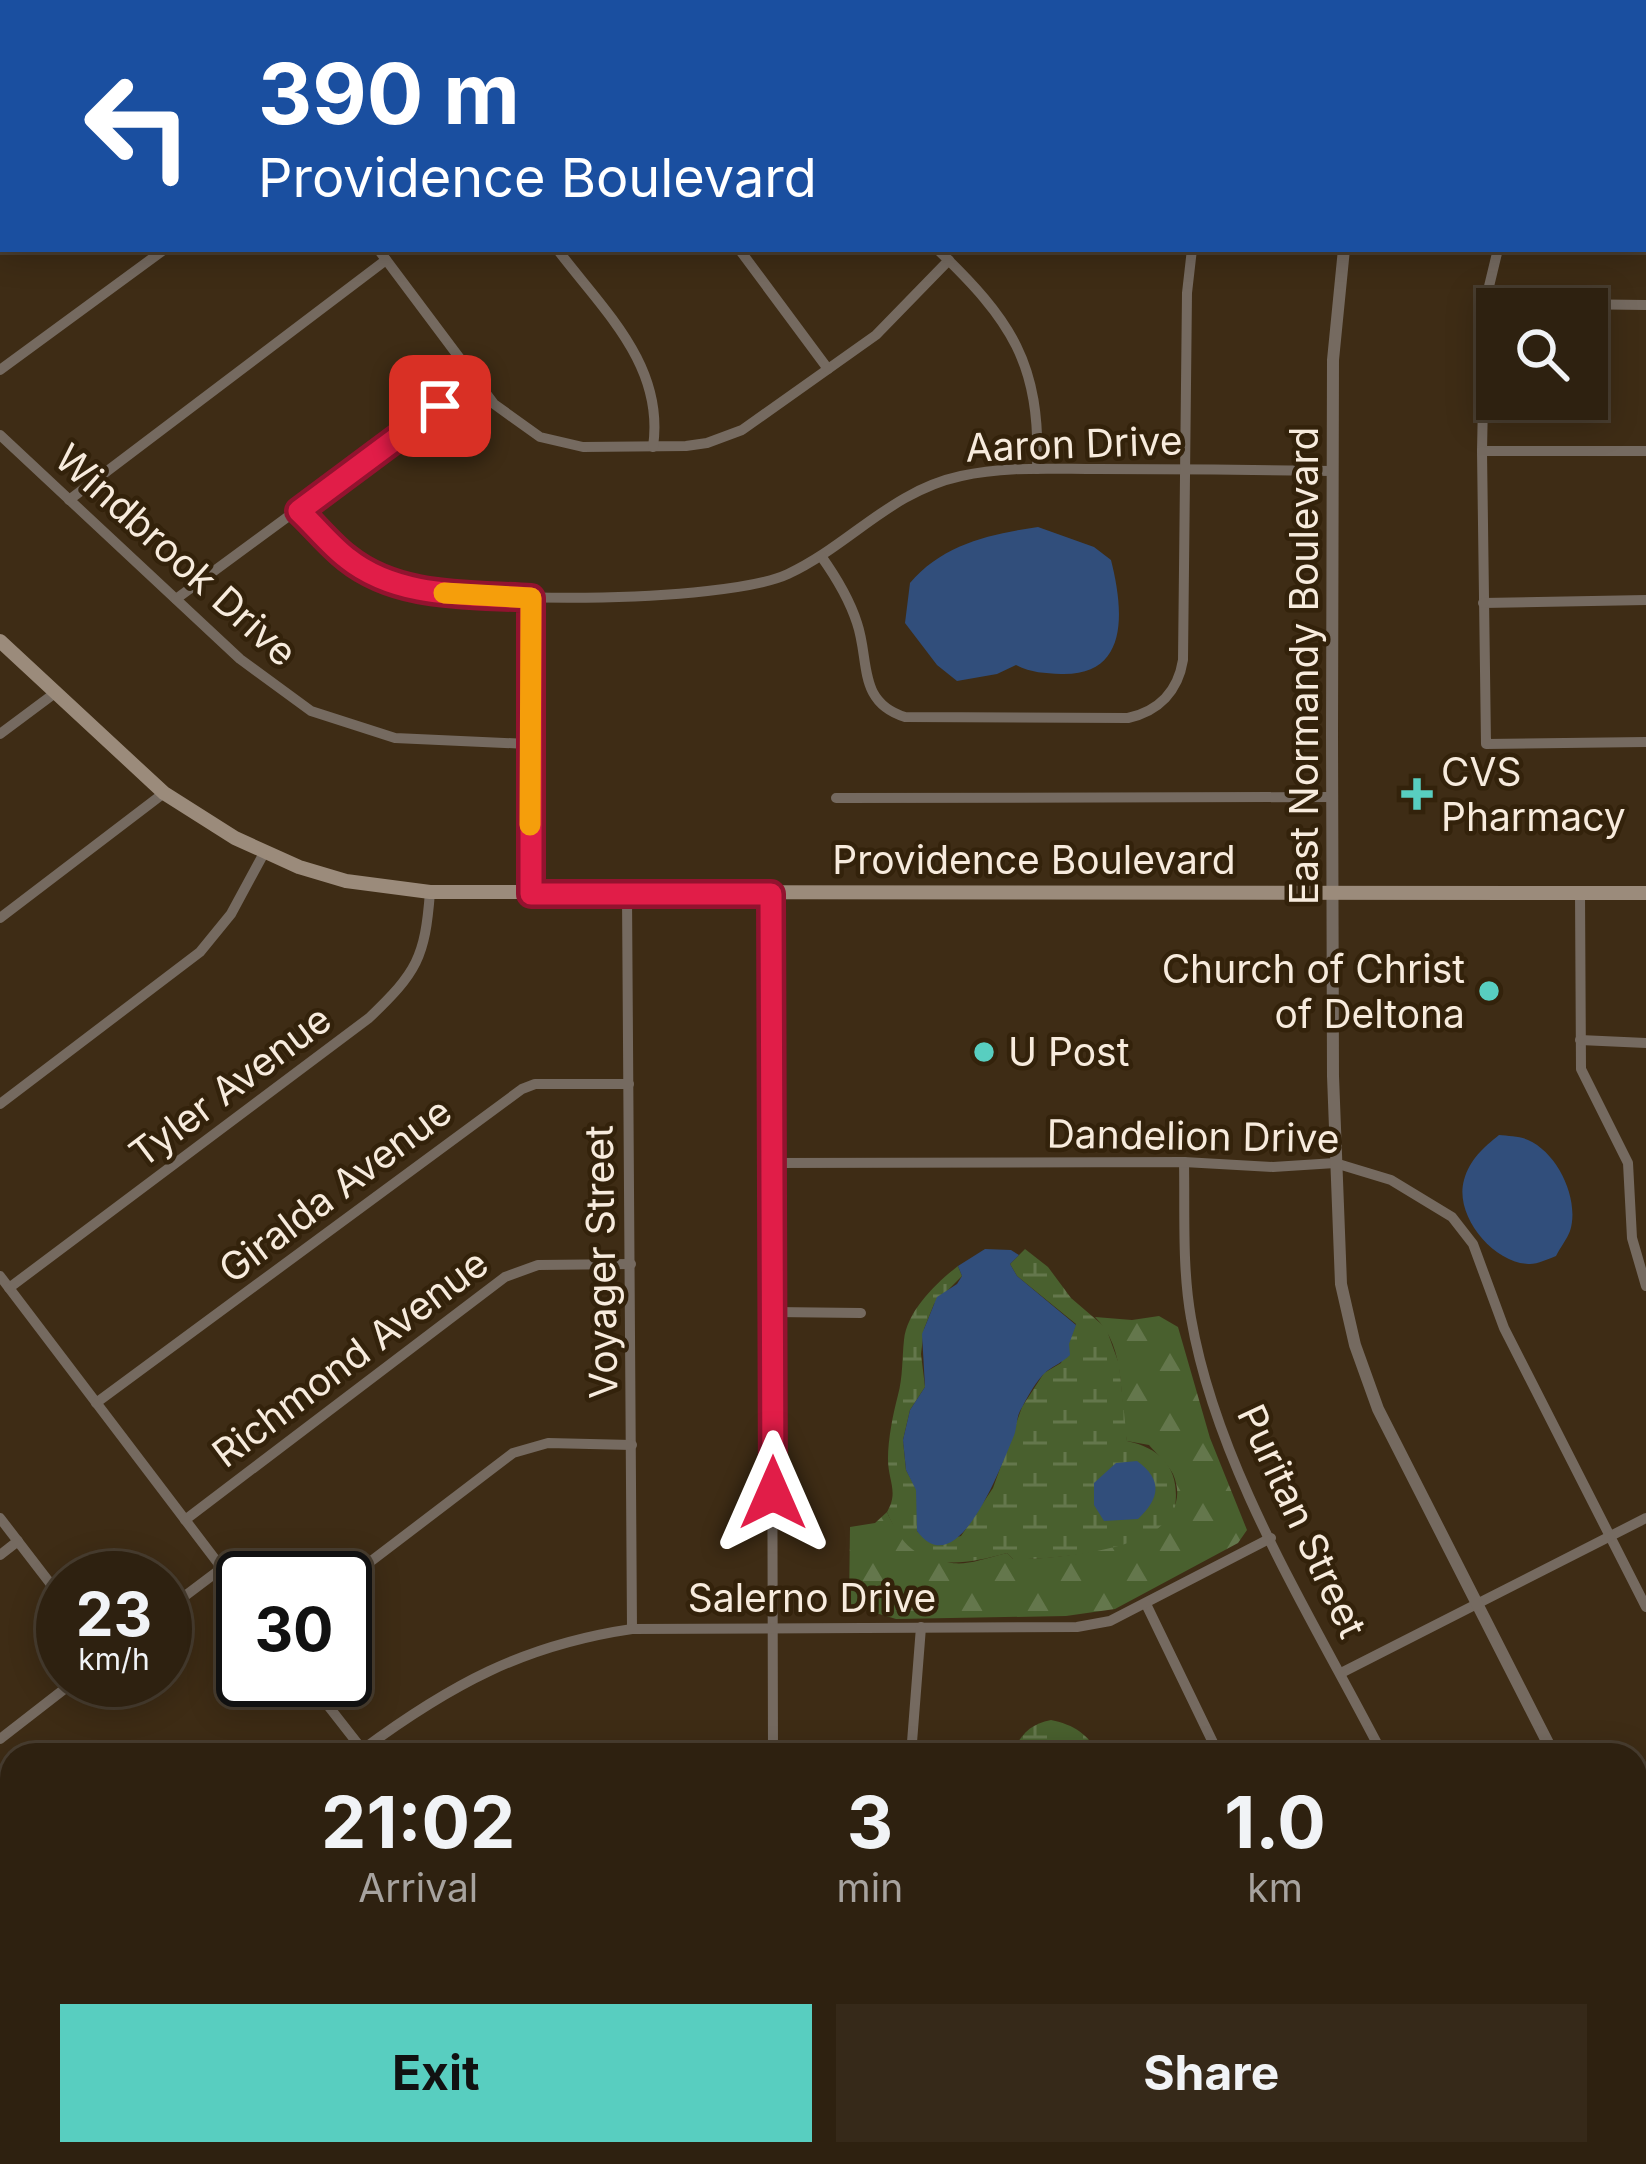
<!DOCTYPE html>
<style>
:root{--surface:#2e2110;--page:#362919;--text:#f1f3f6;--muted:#a7a39f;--line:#493e30;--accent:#58cec0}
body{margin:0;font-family:Inter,sans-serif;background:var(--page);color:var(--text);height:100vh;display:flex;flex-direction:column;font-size:45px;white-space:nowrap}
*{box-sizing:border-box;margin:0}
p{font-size:39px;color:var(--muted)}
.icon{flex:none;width:66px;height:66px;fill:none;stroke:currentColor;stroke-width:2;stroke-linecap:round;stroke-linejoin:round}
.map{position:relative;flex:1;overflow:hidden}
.details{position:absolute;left:0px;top:1743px;width:1647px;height:423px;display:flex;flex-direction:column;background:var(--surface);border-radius:36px 36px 0 0;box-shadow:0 6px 30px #0003,0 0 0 3px var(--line)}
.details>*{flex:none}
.top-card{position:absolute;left:0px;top:0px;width:1647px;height:252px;box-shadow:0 6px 30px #0003,0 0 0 3px var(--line);background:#1a4fa0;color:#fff;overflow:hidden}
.buttons{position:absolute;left:1476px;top:288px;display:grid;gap:24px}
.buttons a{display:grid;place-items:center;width:132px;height:132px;border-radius:0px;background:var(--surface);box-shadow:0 6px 30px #0003,0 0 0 3px var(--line);font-size:60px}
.speed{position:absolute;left:36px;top:1551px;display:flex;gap:24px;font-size:60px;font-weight:700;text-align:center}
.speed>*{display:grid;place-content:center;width:156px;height:156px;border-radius:50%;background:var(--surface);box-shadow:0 6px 30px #0003,0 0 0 3px var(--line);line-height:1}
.speed small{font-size:30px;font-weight:400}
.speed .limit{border:6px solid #111;border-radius:18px;background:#fff;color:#111}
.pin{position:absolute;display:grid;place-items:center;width:102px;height:102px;color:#fff;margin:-51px;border-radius:24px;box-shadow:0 6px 18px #0006}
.me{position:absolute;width:132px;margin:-66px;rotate:0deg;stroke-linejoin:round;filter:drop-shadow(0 0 9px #0008)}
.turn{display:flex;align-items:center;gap:42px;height:252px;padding:0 60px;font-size:54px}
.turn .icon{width:156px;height:156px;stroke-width:2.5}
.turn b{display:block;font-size:84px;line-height:102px}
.eta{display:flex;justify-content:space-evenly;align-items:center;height:204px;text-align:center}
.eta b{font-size:72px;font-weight:700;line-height:84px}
.button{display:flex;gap:24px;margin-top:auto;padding:24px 60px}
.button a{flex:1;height:138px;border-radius:0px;background:var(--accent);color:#111;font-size:48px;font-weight:700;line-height:138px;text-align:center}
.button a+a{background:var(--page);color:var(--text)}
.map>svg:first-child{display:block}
</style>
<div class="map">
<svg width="1646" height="2164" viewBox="0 0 1646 2164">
<defs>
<pattern id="forest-firs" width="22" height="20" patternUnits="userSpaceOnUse" patternTransform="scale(3)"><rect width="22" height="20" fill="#49602e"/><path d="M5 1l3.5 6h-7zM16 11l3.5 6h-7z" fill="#64774c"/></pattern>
<pattern id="wetland-marsh" width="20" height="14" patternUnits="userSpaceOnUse" patternTransform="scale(3)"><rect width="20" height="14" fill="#49602e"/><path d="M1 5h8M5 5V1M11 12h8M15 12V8" fill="none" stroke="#64774c"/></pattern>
</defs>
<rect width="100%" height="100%" fill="#3e2c15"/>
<g fill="url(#forest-firs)">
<path d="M1159,1316L1178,1327L1210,1438L1247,1530L1238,1543L1115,1609L1066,1616L896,1619L849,1605L850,1527L875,1523L887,1512C894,1528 899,1533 912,1543C951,1572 962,1565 1007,1553L1013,1559C1057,1560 1204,1546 1173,1474C1168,1464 1156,1453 1149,1445L1127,1441C1118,1399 1128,1349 1095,1317L1132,1320Z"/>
<polygon points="78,2154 225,2154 213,2164 66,2164"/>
</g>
<g fill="url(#wetland-marsh)">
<path d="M1025,1249L1048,1267L1071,1298L1106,1328L1119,1364L1127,1441C1165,1449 1182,1473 1174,1513C1167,1519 1160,1528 1153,1532C1119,1552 1052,1560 1013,1559L1007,1553C953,1568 911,1572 887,1512C899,1492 888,1481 888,1459C888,1439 893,1414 898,1395C903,1377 902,1358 904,1340C907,1311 936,1283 958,1266L962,1276L934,1304L924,1329L921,1354L925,1387L910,1410L903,1440L906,1470L917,1490V1531L931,1543L961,1536L993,1488L1022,1407L1044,1373L1061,1363L1076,1324L1017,1276L1010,1264Z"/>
<path d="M1051,1720C1075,1725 1087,1734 1100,1755H1011C1020,1736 1029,1724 1051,1720Z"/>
</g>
<g fill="#314e7b">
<path d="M1038,527L1094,547L1111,560C1123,608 1131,676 1061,674C1044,673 1032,673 1016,665L997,674L957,681L937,665L905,623L910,583C943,544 990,534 1038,527Z"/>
<path d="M1499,1135C1508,1136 1520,1136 1528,1140C1558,1153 1580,1200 1570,1231C1567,1239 1560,1248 1556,1256C1548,1259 1536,1265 1528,1264C1492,1262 1454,1215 1464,1180C1470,1159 1483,1148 1499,1135Z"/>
<path d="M985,1249L1011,1250L1019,1255L1010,1264L1017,1276L1076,1325L1069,1344L1070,1355C1063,1362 1055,1365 1047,1371C1036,1380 1027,1398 1020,1411C1016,1419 1017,1430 1013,1438C1002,1463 958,1587 917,1531L916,1490L906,1470L903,1440L910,1410L925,1387L922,1334L937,1297L957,1284L962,1276L958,1266Z"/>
<path d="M1137,1461C1163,1480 1160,1498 1138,1519L1104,1521L1094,1505V1483L1116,1463Z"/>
</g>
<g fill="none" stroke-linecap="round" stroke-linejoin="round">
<g stroke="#756a60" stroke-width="10">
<polyline points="553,0 555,3"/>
<polyline points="731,0 733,3"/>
<polyline points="916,0 918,3"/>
<polyline points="1105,0 1108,3"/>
<polyline points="491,3 495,0"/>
<polyline points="1277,3 1279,0"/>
<polyline points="1610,3 1611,0"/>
<polyline points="1644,148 1646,149"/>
<polyline points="378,249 494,404 540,437 583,447 686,446 707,443 742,430 876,335 949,260"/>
<path d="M557,249C603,310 665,365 653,447"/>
<polyline points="739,249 828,369"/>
<path d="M937,249C1011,320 1041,363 1037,469"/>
<polyline points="1498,249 1485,303 1482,451 1486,744 1646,742"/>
<polyline points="1485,303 1646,305"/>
<polyline points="0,370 165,249"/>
<polyline points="0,435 240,659 311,711 395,738 528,744"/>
<polyline points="1482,451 1646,451"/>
<polyline points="69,500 386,260"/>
<path d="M299,511C326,536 349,563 383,578C446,607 726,603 788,574C850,545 891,491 961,476C1004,466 1052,469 1097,469C1176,469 1254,470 1333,471"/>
<path d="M821,556C836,577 849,598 857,623C870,661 857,702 905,717L1128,718C1159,711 1178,691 1183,660L1187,293L1192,249"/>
<polyline points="176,599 475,379"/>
<polyline points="1483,603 1646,600"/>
<polyline points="0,734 55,693"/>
<polyline points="836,798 1333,797"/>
<polyline points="1580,893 1581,1069 1628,1163 1632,1238 1646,1286"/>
<polyline points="531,894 531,598"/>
<polyline points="771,894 773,1755"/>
<polyline points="627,895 632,1629"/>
<polyline points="0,918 164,793"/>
<polyline points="1580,1040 1646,1043"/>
<polyline points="0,1104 200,952 231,914 264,853"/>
<path d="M1184,1162C1185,1214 1182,1267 1191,1318C1217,1469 1313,1619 1383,1755"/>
<polyline points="772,1163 1184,1162 1273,1167 1335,1163 1391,1180 1452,1217 1473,1244 1504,1328 1646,1607"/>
<polyline points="0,1276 243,1596"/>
<path d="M9,1288L369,1018C417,972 425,958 430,892"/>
<polyline points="774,1312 861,1313"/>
<polyline points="96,1403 522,1089 535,1084 629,1084"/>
<polyline points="0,1518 63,1600"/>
<polyline points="185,1520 505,1277 538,1265 631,1264"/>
<polyline points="0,1555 18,1541"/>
<polyline points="345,1581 513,1453 548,1443 632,1445"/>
<polyline points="1146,1604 1219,1755"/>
<polyline points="165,1611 222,1568"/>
<polyline points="1341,1673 1646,1518"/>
<polyline points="308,1680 365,1753"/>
<polyline points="0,1739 76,1680"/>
<path d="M362,1750C450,1685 523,1645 632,1629L1077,1627L1110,1621L1271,1538"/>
<polyline points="911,1755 921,1627"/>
<polyline points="1635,2054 1646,2046"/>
<polyline points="1635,2125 1646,2139"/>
<polyline points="347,2154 355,2164"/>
<polyline points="671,2154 678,2164"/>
<polyline points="857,2154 864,2164"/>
<polyline points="1475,2154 1482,2164"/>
<polyline points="582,2163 593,2154"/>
<polyline points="1490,2164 1503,2154"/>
</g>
<g stroke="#756a60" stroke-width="12">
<polyline points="1444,3 1445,0"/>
<polyline points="1344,249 1333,360 1332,735 1333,1076 1341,1284 1355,1345 1378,1409 1554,1755"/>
<polyline points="1635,1871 1646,1885"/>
</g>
<polyline stroke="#9b8b7b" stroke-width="14" points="0,641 164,793 235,838 299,867 346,881 430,892 1646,893"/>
</g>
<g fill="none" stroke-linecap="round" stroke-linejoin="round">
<defs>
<path id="route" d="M440,406L299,511C315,526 330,545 347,558C398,599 469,594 531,598V894H771L773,1493"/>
</defs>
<use href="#route" stroke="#92132f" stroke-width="30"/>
<use href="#route" stroke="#e11d48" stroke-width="21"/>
<polyline stroke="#f59e0b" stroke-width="21" points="444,593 531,598 530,825"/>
</g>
<g fill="#58cec0" stroke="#33220b" stroke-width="4.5">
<path d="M1411 776h12v12h12v12h-12v12h-12v-12h-12v-12h12z"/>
<circle cx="1489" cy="991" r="12"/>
<circle cx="984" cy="1052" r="12"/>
</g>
<g text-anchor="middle" stroke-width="9" stroke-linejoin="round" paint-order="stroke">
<g font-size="39" fill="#f7ebdd" stroke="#33220b">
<text transform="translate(1074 444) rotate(-2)" y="14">Aaron Drive</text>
<text transform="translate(176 555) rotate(42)" y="14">Windbrook Drive</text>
<text transform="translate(1304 666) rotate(-90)" y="14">East Normandy Boulevard</text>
<text x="1034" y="874">Providence Boulevard</text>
<text transform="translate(230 1086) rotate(-37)" y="14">Tyler Avenue</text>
<text transform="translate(1193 1136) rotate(1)" y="14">Dandelion Drive</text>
<text transform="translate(335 1190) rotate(-37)" y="14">Giralda Avenue</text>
<text transform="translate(601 1262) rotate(-91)" y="14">Voyager Street</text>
<text transform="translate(350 1358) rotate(-37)" y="14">Richmond Avenue</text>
<text transform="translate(1302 1521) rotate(65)" y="14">Puritan Street</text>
<text x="812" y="1612">Salerno Drive</text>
</g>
<g font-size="39" fill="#f7ebdd" stroke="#33220b" text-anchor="start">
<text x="1441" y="786">CVS<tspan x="1441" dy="45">Pharmacy</tspan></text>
<text x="1465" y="983" text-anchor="end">Church of Christ<tspan x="1465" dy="45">of Deltona</tspan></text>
<text x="1008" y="1066">U Post</text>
</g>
</g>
</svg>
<div class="buttons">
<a><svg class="icon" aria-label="search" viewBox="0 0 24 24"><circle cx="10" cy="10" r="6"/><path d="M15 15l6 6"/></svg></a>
</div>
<div class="speed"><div>23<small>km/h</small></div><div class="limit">30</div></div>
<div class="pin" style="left:440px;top:406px;background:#d93025"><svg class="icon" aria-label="arrive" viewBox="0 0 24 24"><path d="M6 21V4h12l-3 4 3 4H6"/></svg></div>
<svg class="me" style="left:773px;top:1493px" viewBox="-20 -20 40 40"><path d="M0-17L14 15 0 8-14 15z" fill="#e11d48" stroke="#fff" stroke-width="4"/></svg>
<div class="top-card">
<div class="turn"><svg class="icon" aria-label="left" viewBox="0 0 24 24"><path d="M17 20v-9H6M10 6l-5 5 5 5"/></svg><div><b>390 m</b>Providence Boulevard</div></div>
</div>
<section class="details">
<div class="eta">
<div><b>21:02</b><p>Arrival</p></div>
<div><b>3</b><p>min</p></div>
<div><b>1.0</b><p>km</p></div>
</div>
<div class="button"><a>Exit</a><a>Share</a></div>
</section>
</div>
